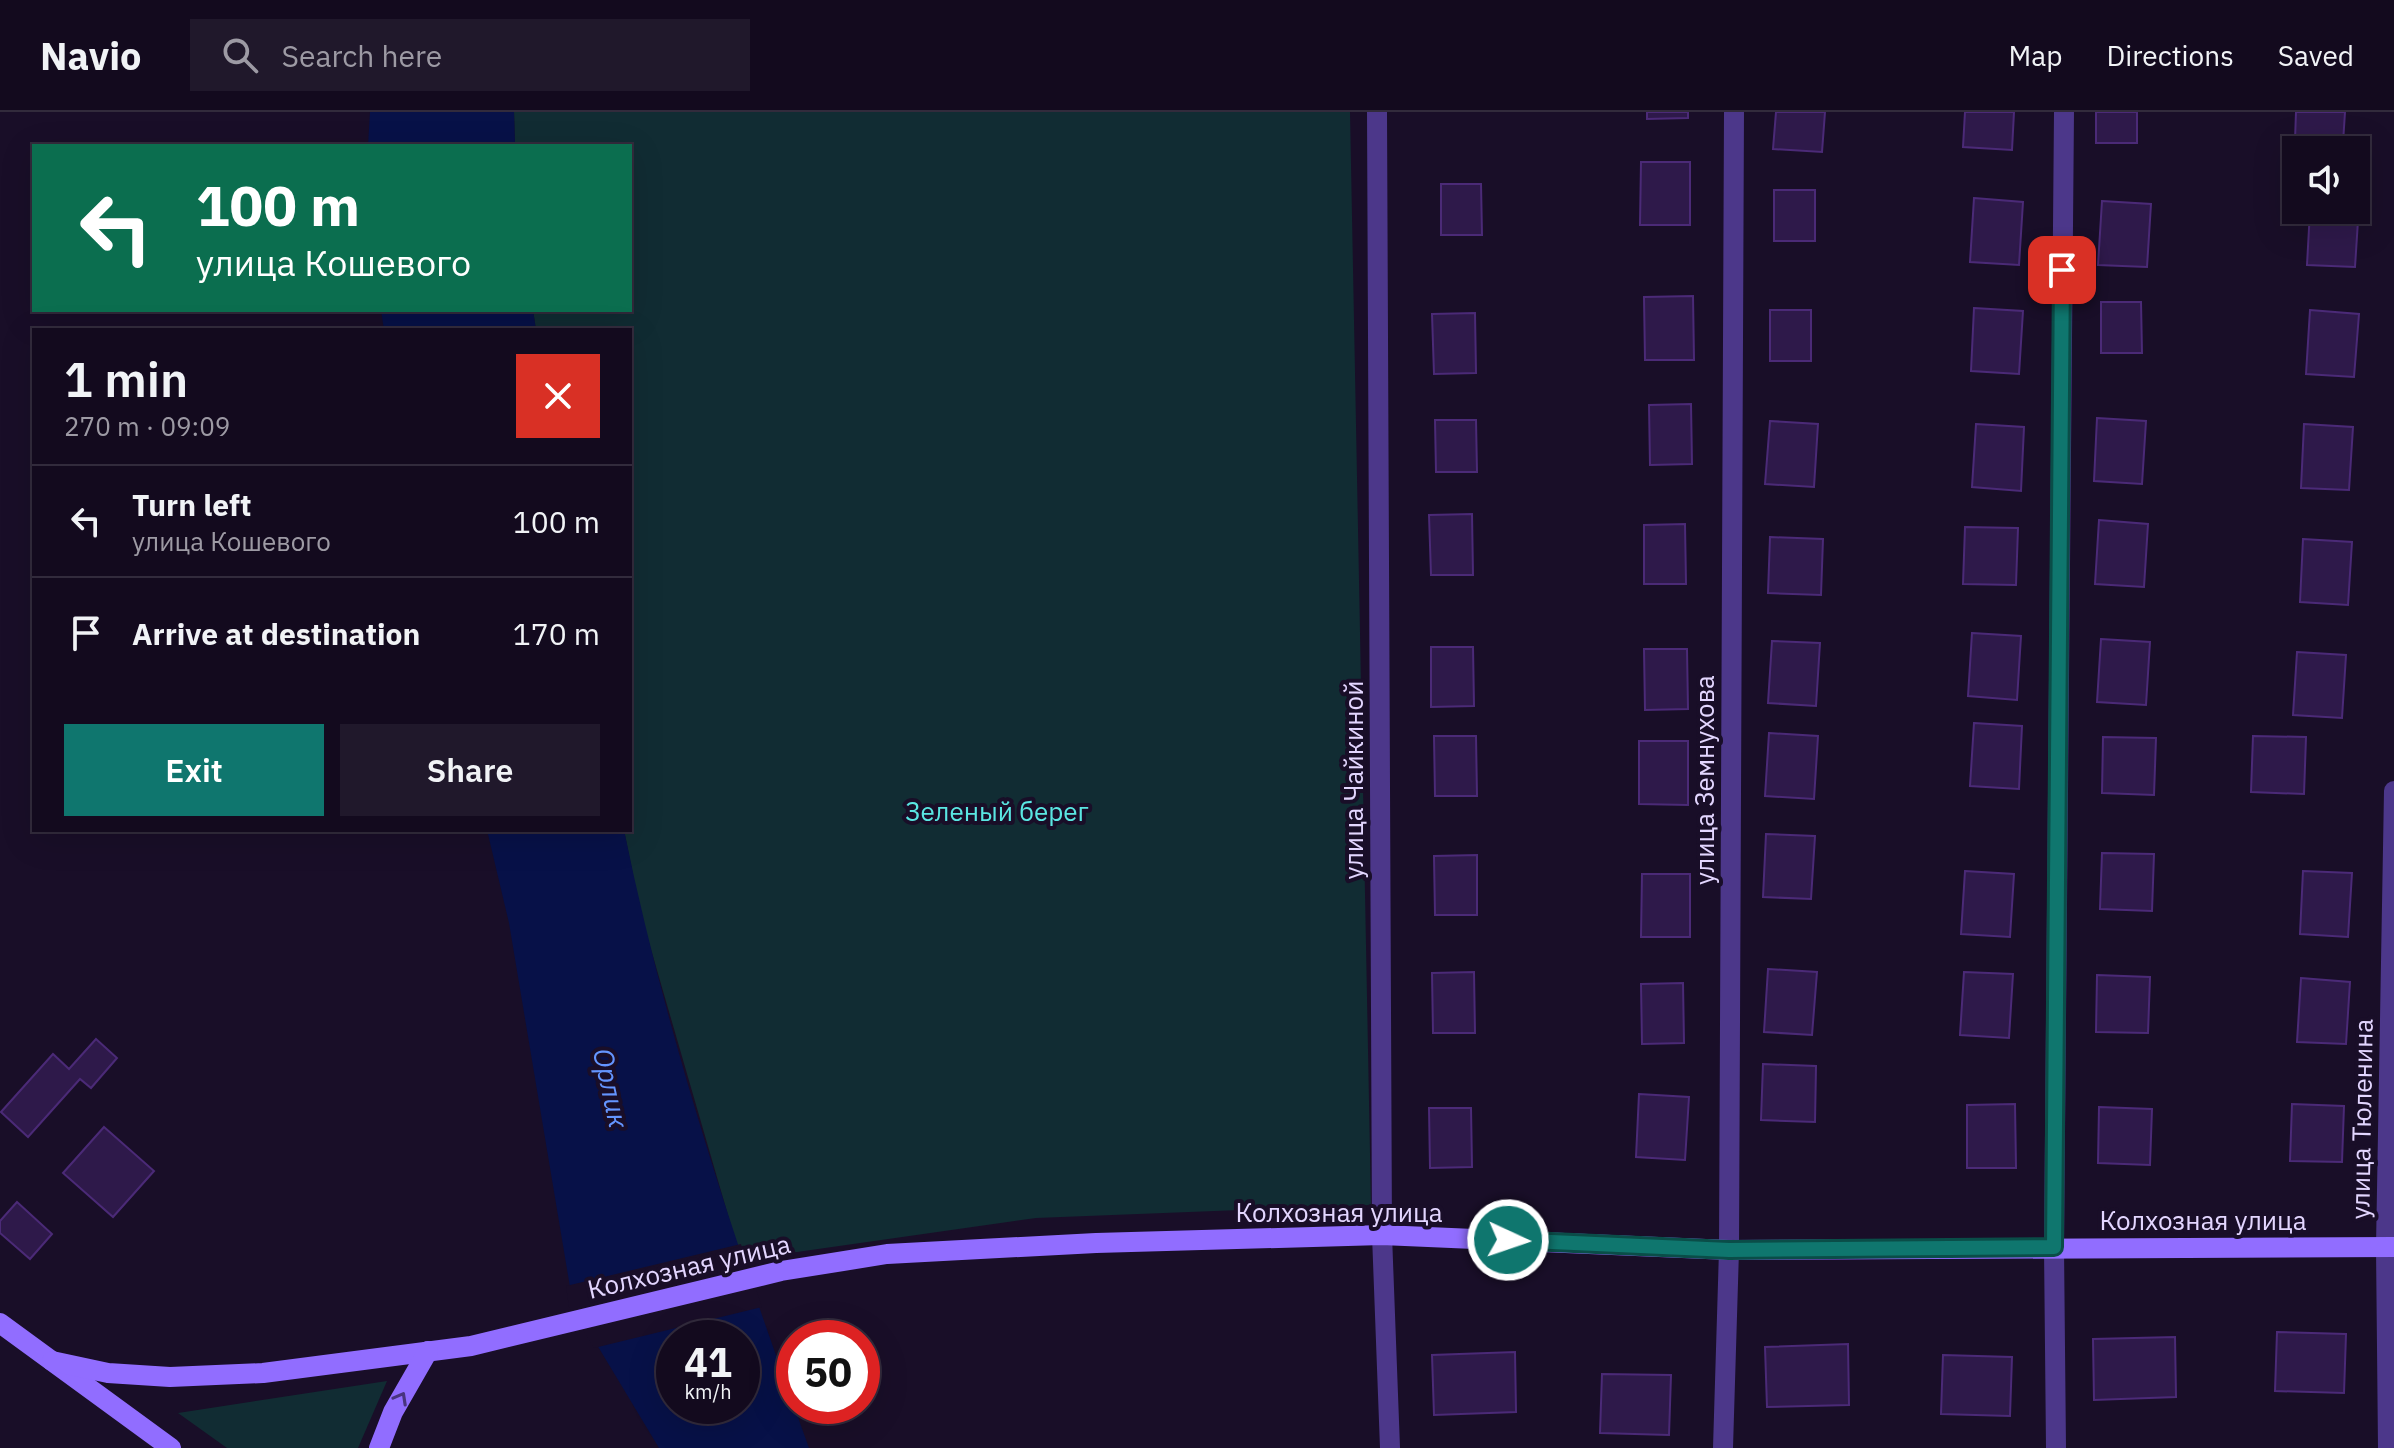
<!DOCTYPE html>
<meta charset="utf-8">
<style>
:root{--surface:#130a1e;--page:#20182b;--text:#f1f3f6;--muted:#9d9aa4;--line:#322b3c;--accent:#0f766e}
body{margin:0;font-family:"IBM Plex Sans",sans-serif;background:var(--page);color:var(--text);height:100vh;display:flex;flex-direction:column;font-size:30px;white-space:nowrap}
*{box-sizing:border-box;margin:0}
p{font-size:26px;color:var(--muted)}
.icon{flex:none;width:44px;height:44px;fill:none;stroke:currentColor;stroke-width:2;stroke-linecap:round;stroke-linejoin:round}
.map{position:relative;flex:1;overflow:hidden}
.drawer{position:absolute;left:32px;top:216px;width:600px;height:504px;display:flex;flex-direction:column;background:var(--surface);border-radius:0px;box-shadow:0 8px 32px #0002,0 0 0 2px var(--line)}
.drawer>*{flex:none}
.banner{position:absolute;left:32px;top:32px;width:600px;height:168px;border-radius:0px;box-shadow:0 8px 32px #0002,0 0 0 2px var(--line);background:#0b6e4f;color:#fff;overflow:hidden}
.tools{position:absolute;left:2282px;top:24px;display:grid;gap:16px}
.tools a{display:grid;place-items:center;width:88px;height:88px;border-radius:0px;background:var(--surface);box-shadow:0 8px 32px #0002,0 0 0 2px var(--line);font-size:40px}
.speed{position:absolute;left:656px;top:1208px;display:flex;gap:16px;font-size:40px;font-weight:700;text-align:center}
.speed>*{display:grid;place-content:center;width:104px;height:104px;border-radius:50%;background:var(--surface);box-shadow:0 8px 32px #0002,0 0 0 2px var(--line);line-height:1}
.speed small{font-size:20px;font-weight:400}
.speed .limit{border:12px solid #d22;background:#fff;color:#111}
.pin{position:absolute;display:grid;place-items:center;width:68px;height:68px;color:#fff;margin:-34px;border-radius:16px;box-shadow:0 4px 12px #0006}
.me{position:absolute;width:88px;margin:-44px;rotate:93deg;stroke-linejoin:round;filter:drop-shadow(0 0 6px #0008)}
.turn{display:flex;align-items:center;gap:28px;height:168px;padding:0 32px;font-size:36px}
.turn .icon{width:104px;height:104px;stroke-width:2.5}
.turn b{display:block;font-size:56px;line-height:68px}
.round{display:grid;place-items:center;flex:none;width:84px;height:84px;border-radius:0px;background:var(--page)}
.summary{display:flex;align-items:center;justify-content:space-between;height:136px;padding:0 32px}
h1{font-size:48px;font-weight:600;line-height:60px}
.cta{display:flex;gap:16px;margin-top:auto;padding:16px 32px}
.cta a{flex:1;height:92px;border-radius:0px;background:var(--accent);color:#fff;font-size:32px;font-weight:600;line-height:92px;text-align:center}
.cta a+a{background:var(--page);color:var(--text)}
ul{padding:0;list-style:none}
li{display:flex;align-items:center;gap:24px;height:112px;padding:0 32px;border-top:2px solid var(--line)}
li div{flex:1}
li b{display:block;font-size:30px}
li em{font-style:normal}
header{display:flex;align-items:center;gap:48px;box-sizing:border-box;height:112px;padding:0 40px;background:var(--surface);border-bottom:2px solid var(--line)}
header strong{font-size:38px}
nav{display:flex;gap:44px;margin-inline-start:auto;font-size:28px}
.search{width:560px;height:72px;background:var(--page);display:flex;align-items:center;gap:20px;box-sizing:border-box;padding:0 28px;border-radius:0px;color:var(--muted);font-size:30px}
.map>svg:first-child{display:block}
</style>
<header>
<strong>Navio</strong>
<div class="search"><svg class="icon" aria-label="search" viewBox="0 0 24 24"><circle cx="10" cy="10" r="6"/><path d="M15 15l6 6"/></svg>Search here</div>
<nav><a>Map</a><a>Directions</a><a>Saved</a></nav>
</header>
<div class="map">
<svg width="2394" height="1336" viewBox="0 0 2394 1336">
<rect width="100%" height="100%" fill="#190e28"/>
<g fill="#112c33">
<polygon points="514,0 1350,0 1371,1093 1036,1106 741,1148 641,803 624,718 630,718 630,218 536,218 533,198 630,198 630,34 515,34"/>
<polygon points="387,1269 358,1336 227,1336 178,1301"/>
</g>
<g fill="#071148" fill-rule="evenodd">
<polygon points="370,0 514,0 515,34 368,34"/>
<polygon points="381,198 533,198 536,218 384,218"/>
<path d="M487,718H624C667,928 736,1134 809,1336H659L573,1193L509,811ZM674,1226H742V1294H674Z"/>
</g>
<polygon fill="#190e28" points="741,1132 762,1195 594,1236 569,1195 566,1174"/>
<g fill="#2e194a" stroke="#4b2a77" stroke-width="2">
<polygon points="1647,0 1688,0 1688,6 1647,7"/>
<polygon points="1776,0 1825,0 1822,40 1773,37"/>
<polygon points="1965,0 2014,0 2012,38 1963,35"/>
<rect x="2096" y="0" width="41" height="31"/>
<polygon points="2296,0 2345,0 2343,31 2295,28"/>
<polygon points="1641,50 1690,50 1690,113 1640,113"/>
<polygon points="1441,72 1481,72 1482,123 1441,123"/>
<rect x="1774" y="78" width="41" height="51"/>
<polygon points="1974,86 2023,90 2019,153 1970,150"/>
<polygon points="2102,89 2151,92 2147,155 2098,153"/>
<polygon points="2356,92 2359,93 2355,155 2307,153 2310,98 2356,98"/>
<polygon points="1693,184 1694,248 1645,248 1644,185"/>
<polygon points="2101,190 2141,190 2142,241 2101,241"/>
<polygon points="1974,196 2023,199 2019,262 1971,259"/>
<rect x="1770" y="198" width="41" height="51"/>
<polygon points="2310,198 2359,202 2354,265 2306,262"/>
<polygon points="1475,201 1476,261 1434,262 1432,202"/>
<polygon points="1691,292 1692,352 1650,353 1649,293"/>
<polygon points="2097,306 2146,309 2142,372 2094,369"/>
<polygon points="1435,308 1476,308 1477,360 1436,360"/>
<polygon points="1770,309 1818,312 1814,375 1765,372"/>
<polygon points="1976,312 2024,315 2021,379 1972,375"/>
<polygon points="2304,312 2353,315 2349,378 2301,376"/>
<polygon points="1472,402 1473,463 1431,463 1429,403"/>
<polygon points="2099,408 2148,412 2144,475 2095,472"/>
<polygon points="1685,412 1686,472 1644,472 1644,413"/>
<polygon points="1965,415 2018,416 2016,473 1963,472"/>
<polygon points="1770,425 1823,427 1821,483 1768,481"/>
<polygon points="2303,427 2352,430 2348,493 2300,490"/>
<polygon points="1972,521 2021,524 2017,588 1968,584"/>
<polygon points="2101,527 2150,530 2146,593 2097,590"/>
<polygon points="1772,529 1820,531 1816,594 1768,591"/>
<polygon points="1431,535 1473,535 1474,594 1431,595"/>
<polygon points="1644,537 1687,537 1688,597 1645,598"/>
<polygon points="2297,540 2346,543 2342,606 2293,603"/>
<polygon points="1974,611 2022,614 2019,677 1970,674"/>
<polygon points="1769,621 1818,624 1814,687 1765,684"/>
<polygon points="1434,624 1476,624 1477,684 1435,684"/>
<polygon points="2253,624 2306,625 2304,682 2251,680"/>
<polygon points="2103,625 2156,626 2154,683 2102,681"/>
<polygon points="1639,629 1688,629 1688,693 1639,692"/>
<polygon points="1766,722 1815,724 1811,787 1763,785"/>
<polygon points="2102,741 2154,742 2152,799 2100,797"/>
<polygon points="1477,743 1477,803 1435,803 1434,744"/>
<polygon points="1965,759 2014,762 2010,825 1961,822"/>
<polygon points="2303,759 2352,761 2348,825 2300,822"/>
<polygon points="1642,762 1690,762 1690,825 1641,825"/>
<polygon points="1768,857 1817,860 1812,923 1764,920"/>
<polygon points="1474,860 1475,921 1433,921 1432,861"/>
<polygon points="1964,860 2013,862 2009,926 1960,923"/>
<polygon points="2097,863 2150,865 2148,921 2096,920"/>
<polygon points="2301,866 2350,870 2346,932 2297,930"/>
<polygon points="1683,871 1684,931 1642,932 1641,872"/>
<polygon points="96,927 117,946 91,976 80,967 28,1025 1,1000 53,942 69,957"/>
<polygon points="1763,952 1816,954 1815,1010 1761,1008"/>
<polygon points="1639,982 1689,985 1685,1048 1636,1045"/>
<polygon points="2015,992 2016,1056 1967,1056 1967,993"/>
<polygon points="2292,992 2344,994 2342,1050 2290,1049"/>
<polygon points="2099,995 2152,997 2150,1053 2098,1051"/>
<polygon points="1429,996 1471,996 1472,1055 1430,1056"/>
<polygon points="104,1015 154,1059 113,1105 63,1061"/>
<polygon points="17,1090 52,1122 30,1147 0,1121 0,1109"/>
<polygon points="2277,1220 2346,1222 2344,1281 2275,1279"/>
<polygon points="2175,1225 2176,1285 2094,1288 2093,1227"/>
<polygon points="1848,1232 1849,1293 1767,1295 1765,1235"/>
<polygon points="1515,1240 1516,1300 1434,1303 1432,1243"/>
<polygon points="1943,1243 2012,1245 2010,1304 1941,1302"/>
<polygon points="1602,1262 1671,1263 1669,1323 1600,1321"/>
</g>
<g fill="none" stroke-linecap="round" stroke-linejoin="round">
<g stroke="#4c378a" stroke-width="20">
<polyline points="1377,0 1382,1123 1390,1336"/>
<polyline points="1723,1336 1729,1138 1734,0"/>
<polyline points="2056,1336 2054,1135 2064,0"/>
<polyline points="2388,1336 2386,1135 2394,679"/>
</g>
<g stroke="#916dff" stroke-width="20">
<polyline points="0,1211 171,1336"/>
<polyline points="52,1249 108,1261 170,1265 263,1261 471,1234 781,1159 887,1142 1096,1131 1382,1123 1729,1138 2394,1135"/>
<polyline points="379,1336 393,1300 428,1239"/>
</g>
</g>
<defs><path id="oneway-chevron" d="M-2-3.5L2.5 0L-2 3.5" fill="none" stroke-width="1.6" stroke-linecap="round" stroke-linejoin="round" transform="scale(2)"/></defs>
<use stroke="#49347e" href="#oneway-chevron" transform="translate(401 1286) rotate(-61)"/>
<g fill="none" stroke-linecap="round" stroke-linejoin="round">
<defs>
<polyline id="route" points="1508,1128 1729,1138 2054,1135 2062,158"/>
</defs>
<use href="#route" stroke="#0a4d48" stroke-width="20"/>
<use href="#route" stroke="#0f766e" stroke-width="14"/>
</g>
<g text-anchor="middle" stroke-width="8" stroke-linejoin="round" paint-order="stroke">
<g font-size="26" fill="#e3d6ff" stroke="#190e28">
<text transform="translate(1354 668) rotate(-90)" y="9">улица Чайкиной</text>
<text transform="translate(1705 668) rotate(-90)" y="9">улица Земнухова</text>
<text transform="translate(2362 1007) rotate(-89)" y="9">улица Тюленина</text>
<text x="1339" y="1110">Колхозная улица</text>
<text x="2203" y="1118">Колхозная улица</text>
<text transform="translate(689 1155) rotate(-13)" y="9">Колхозная улица</text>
</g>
<g font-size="26" fill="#5ae6e2" stroke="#190e28">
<text x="997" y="709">Зеленый берег</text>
</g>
<g font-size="28" font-style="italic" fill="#6495ff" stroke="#190e28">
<text transform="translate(611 976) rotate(78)" y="10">Орлик</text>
</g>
</g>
</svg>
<div class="tools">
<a><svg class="icon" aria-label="sound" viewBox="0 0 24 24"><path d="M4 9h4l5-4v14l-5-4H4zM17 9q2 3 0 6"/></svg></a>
</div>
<div class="speed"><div>41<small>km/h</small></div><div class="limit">50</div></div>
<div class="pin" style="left:2062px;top:158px;background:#d93025"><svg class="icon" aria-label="arrive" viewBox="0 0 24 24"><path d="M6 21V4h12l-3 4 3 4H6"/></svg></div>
<svg class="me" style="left:1508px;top:1128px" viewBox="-20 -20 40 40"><circle r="17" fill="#0f766e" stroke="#fff" stroke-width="3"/><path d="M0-11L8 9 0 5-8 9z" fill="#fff"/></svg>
<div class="banner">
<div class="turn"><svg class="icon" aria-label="left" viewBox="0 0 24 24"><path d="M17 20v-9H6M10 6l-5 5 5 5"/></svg><div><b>100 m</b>улица Кошевого</div></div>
</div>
<section class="drawer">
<div class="summary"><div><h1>1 min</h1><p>270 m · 09:09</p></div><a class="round" style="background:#d93025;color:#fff"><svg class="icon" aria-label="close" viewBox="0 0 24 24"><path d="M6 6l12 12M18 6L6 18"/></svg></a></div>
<ul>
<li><svg class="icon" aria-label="left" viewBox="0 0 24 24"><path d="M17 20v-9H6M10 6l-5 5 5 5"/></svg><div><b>Turn left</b><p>улица Кошевого</p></div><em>100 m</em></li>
<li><svg class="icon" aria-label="arrive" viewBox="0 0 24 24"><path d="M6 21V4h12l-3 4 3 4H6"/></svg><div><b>Arrive at destination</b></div><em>170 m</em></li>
</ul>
<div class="cta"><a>Exit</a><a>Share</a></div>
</section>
</div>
